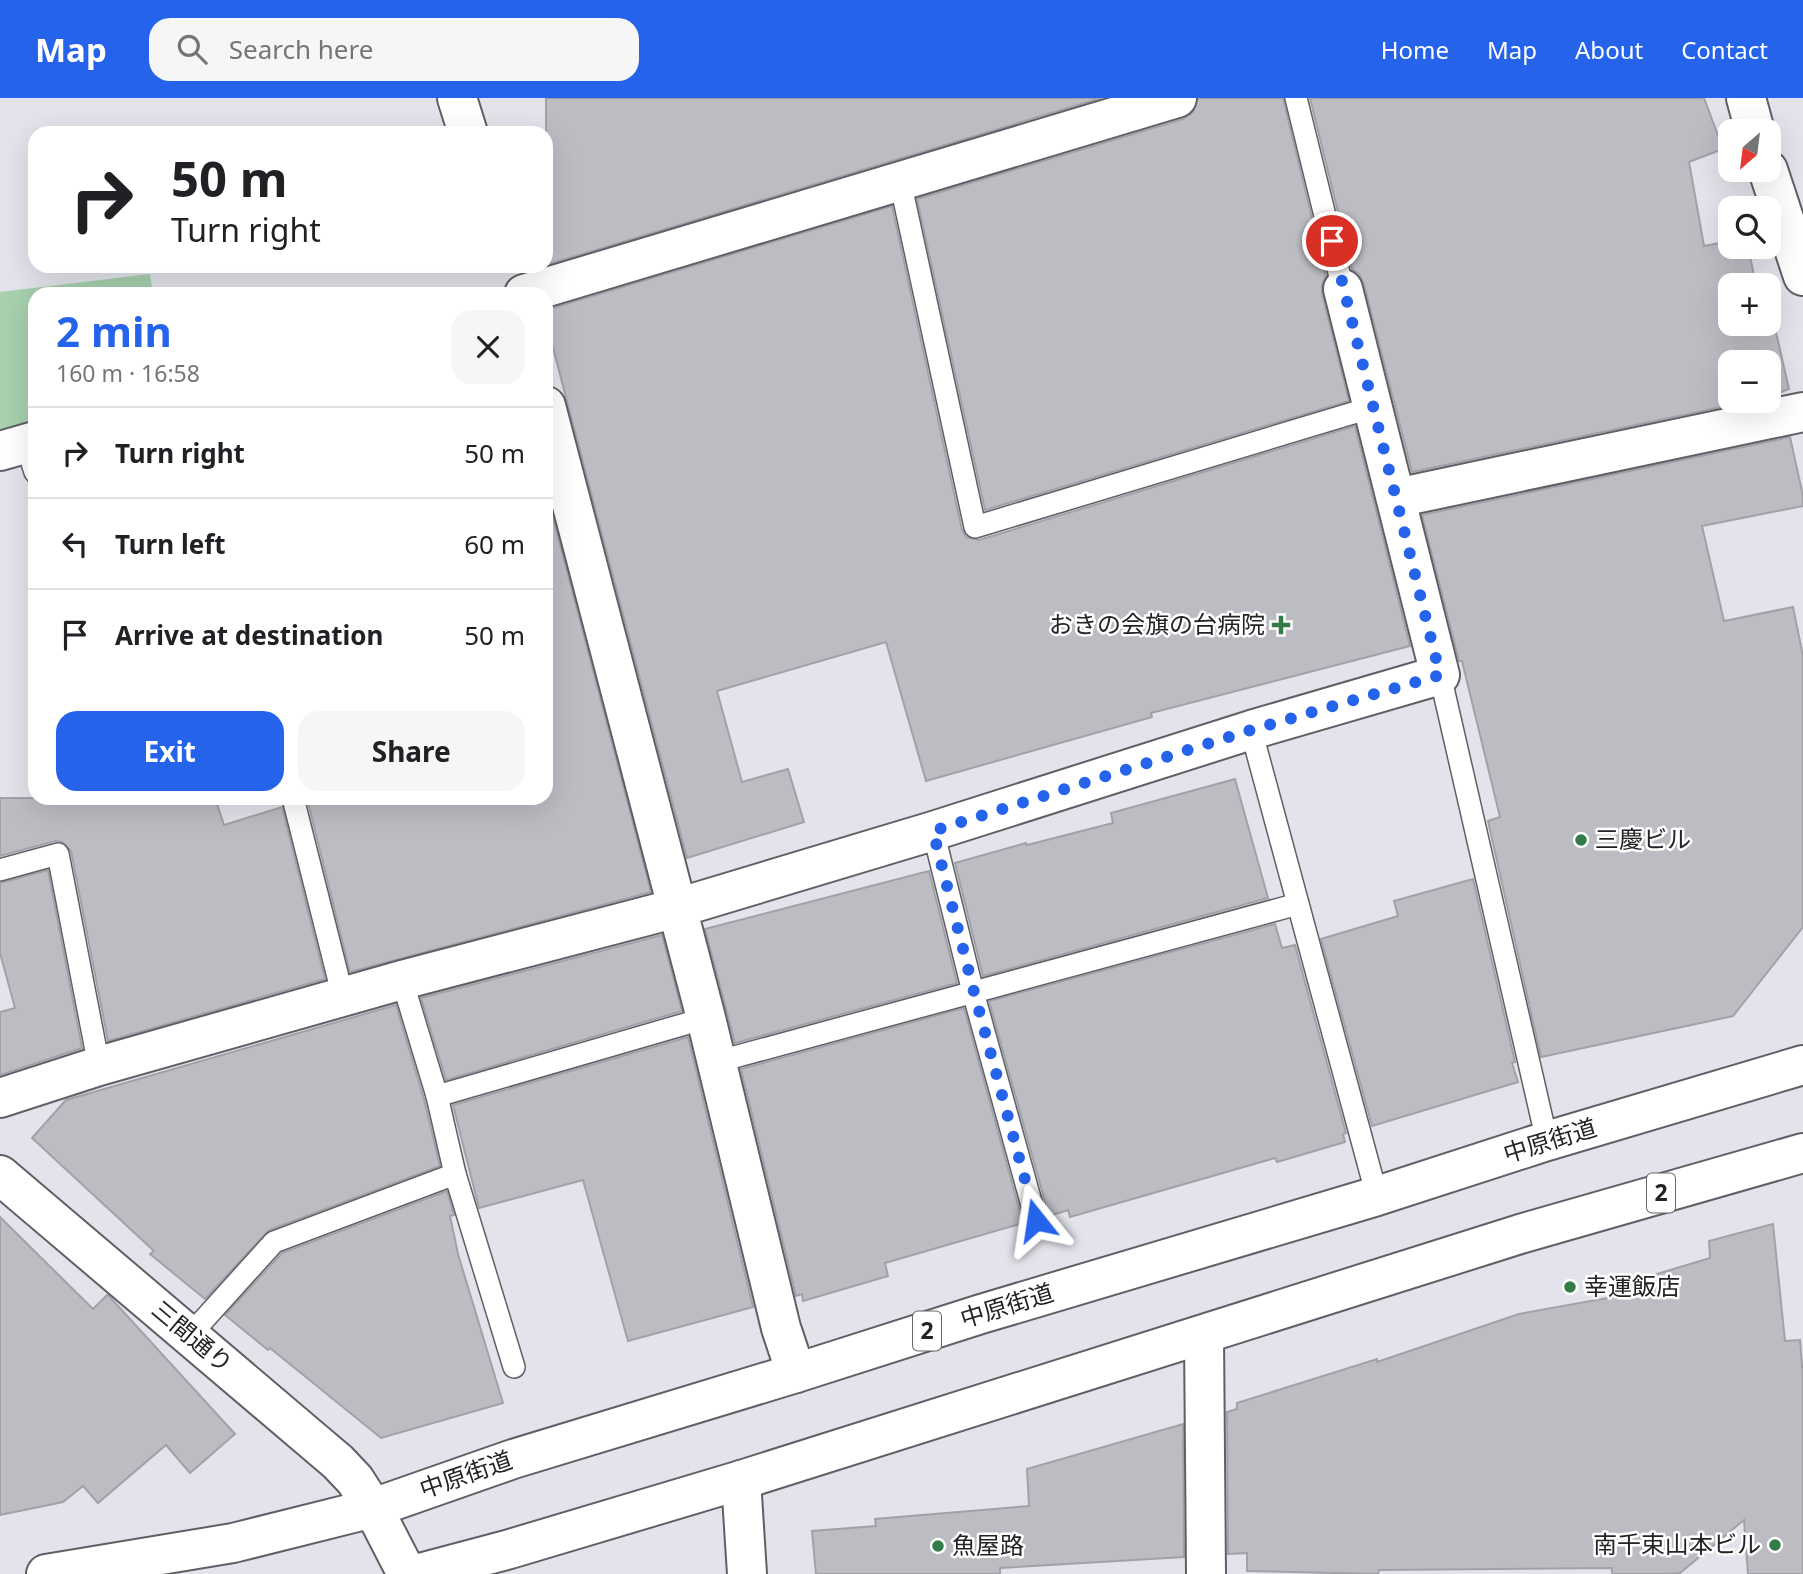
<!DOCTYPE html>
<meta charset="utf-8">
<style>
:root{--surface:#fff;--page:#f6f6f6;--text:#202124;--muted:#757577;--line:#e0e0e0;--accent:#2563eb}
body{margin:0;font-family:"Noto Sans","Noto Sans JP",sans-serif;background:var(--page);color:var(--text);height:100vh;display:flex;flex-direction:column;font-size:26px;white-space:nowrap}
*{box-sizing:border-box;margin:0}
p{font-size:23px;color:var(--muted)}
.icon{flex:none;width:38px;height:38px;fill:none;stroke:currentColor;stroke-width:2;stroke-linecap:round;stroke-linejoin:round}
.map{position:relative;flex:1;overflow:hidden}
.sheet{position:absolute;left:28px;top:189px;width:525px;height:518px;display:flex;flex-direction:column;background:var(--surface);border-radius:21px;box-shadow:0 7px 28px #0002}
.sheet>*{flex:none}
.top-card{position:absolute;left:28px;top:28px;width:525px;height:147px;border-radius:21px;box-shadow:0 7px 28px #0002;background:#fff;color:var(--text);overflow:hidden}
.needle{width:46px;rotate:208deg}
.controls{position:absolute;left:1718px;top:21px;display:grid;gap:14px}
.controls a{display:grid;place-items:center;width:63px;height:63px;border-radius:14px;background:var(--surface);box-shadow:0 7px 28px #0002;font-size:35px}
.pin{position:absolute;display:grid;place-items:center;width:60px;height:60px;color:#fff;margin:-30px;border:4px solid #fff;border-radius:50%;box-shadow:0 2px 7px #0007}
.me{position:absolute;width:77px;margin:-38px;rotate:345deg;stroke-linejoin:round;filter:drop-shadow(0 0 5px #0008)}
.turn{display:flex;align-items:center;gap:24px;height:147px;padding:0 28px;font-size:32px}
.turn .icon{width:91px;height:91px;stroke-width:2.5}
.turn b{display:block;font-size:49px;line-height:60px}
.round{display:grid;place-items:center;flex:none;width:74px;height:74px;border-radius:21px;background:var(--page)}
.overview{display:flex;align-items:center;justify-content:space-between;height:119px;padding:0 28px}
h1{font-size:42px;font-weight:700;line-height:52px;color:var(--accent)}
.primary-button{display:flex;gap:14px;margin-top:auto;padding:14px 28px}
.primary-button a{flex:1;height:80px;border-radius:21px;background:var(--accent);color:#fff;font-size:28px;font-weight:700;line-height:80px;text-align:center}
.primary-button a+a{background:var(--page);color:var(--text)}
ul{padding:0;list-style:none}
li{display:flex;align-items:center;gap:21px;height:91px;padding:0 28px;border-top:2px solid var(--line)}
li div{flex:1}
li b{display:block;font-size:26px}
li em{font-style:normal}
header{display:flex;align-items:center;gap:42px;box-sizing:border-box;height:98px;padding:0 35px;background:var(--accent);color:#fff}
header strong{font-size:33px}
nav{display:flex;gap:38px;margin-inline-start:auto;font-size:24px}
.search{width:490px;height:63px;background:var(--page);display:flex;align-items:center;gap:18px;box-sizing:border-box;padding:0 24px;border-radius:21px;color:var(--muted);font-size:26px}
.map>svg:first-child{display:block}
</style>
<header>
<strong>Map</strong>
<div class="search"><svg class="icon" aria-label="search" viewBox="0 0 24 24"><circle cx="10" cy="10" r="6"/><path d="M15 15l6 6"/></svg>Search here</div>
<nav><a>Home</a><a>Map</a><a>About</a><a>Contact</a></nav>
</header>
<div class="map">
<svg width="1803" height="1476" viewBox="0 0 1803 1476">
<rect width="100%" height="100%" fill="#e3e4eb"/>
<polygon fill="#a6d0ae" points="150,176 153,196 35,196 35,327 0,337 0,194"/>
<g fill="#bcbdc3" stroke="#a1a2a8" stroke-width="2">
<polygon points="546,0 1101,0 546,167"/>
<polygon points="1198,0 1283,0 1326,178 1322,186 1322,196 1349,303 985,412 917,101 1183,21 1193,14"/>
<polygon points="1310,0 1704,0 1723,51 1689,64 1704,148 1731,143 1731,149 1748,149 1756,187 1731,187 1731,226 1763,226 1764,232 1775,230 1789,291 1769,299 1769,264 1731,264 1731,303 1750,303 1412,374 1364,186 1359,176 1352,171"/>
<polygon points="892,108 962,432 966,439 979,442 1355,328 1410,548 1151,615 1152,619 926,683 886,544 717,593 742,684 788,671 804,724 687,760 546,223 546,212"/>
<polygon points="1790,339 1803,398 1803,408 1702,428 1724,523 1793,509 1803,558 1803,829 1733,918 1541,959 1488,723 1500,719 1462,563 1459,563 1422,417"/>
<polygon points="552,416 651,794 350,874 307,700 546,700 546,418"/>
<polygon points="1235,681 1268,800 983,878 955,765 1026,745 1027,747 1113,725 1111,715"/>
<polygon points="0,700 215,700 224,727 282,709 325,881 108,943 71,753 62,744 55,743 0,758"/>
<polygon points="48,772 82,950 0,977 0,914 15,910 0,855 0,785"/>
<polygon points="929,773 957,885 735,945 705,831"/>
<polygon points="1473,781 1515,964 1512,965 1518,984 1372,1028 1321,841 1398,818 1394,803"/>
<polygon points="1275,826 1282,850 1295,847 1346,1035 1343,1036 1345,1044 1277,1064 1275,1060 1070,1119 1068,1112 1049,1118 989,903"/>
<polygon points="662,837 682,913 446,982 421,900"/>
<polygon points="396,907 424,1001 440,1068 269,1132 205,1201 150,1156 154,1153 32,1040 66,1002"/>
<polygon points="964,910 1023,1125 885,1165 888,1178 803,1203 802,1196 796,1198 741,971"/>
<polygon points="688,939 753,1209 628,1243 583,1082 479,1110 453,1007"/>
<polygon points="447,1093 454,1117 450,1118 458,1156 503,1305 381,1340 270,1250 268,1252 225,1217 282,1155"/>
<polygon points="0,1119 93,1211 107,1197 109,1198 235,1336 190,1375 166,1347 98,1405 83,1388 63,1404 0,1417"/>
<polygon points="1773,1126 1785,1243 1800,1242 1803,1279 1803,1476 1748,1476 1744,1422 1680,1475 1670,1476 1612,1476 1612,1470 1379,1472 1378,1476 1247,1473 1247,1455 1228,1456 1227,1314 1237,1311 1237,1305 1377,1261 1377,1264 1519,1216 1630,1196 1627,1185 1710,1160 1709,1143"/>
<polygon points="1183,1326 1184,1459 1000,1470 1000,1476 816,1476 812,1433 876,1428 875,1421 1029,1408 1027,1371"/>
</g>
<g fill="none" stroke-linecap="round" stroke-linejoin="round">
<defs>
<g id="service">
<polyline points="1296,0 1343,191"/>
<polyline points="900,83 975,429 1373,309"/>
<polyline points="26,346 35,374"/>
<polyline points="1440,577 1547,1043"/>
<polyline points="1251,632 1377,1098"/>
<polyline points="293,700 343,899"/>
<polyline points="933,733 973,894 1036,1122"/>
<polyline points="0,772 58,756 99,968"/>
<polyline points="402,882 437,998 455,1076 514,1269"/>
<polyline points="716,964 1298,806"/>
<polyline points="437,998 706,920"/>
<polyline points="190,1237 274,1144 455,1076"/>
</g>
<g id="minor">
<polyline points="457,0 468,35"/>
<polyline points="524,196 1177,0"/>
<polyline points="546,308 706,920 781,1230 796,1275"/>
<polyline points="0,353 35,343"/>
<polyline points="1396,400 1803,314"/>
<polyline points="0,1000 99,968 402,882 677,810 933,733 1251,632 1440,577 1343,191"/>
<polyline points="1204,1238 1206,1476"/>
<polyline points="741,1382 747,1476"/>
<polyline points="373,1410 407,1476"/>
</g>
<polyline id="tertiary" points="0,1077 338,1364 355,1382 373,1410"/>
<g id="primary">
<polyline points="1746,0 1755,33"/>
<polyline points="1768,72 1803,178"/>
<polyline points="46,1476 233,1445 373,1410 513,1361 796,1275 981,1216 1377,1098 1547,1043 1803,967"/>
<polyline points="416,1476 510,1451 741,1382 1520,1136 1803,1055"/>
</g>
</defs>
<use href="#service" stroke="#5f6066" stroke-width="24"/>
<use href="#minor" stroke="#5f6066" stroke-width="42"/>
<use href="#tertiary" stroke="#5f6066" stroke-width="42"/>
<use href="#primary" stroke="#5f6066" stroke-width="42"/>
<use href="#service" stroke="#fff" stroke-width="21"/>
<use href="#minor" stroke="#fff" stroke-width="38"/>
<use href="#tertiary" stroke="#fff" stroke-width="38"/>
<use href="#primary" stroke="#fff" stroke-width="38"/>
</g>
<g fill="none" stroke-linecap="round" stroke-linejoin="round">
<polyline stroke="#2563eb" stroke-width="12" stroke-dasharray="0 21.6" points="1036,1122 974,894 933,733 1251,632 1440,577 1332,143"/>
</g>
<g fill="#337b47" stroke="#fff" stroke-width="2.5">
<path d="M1277.5 516.5h7v7h7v7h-7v7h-7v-7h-7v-7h7z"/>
<circle cx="1581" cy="742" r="7"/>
<circle cx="1570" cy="1189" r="7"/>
<circle cx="1775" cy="1447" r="7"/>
<circle cx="938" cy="1448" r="7"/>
</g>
<g text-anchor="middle" stroke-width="5" stroke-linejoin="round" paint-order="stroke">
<g fill="#fff" stroke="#656567" stroke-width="2">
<rect x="1647" y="1075.5" width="28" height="39" rx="5"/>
<rect x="913" y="1213.5" width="28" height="39" rx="5"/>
</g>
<g font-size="23" font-weight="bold" fill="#232326">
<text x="1661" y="1103">2</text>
<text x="927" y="1241">2</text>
</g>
<g font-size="24" fill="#232326" stroke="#fff" text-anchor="start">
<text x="1265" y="535" text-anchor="end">おきの会旗の台病院</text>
<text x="1595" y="750">三慶ビル</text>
<text x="1584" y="1197">幸運飯店</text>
<text x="1761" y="1455" text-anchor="end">南千束山本ビル</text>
<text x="952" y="1456">魚屋路</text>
</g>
<g font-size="24" fill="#232326" stroke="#fff">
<text transform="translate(1550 1043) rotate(-17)" y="8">中原街道</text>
<text transform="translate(1007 1208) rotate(-17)" y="8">中原街道</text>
<text transform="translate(192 1239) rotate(40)" y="8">三間通り</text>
<text transform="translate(466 1377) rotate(-19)" y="8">中原街道</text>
</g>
</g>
</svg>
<div class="controls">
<a><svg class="needle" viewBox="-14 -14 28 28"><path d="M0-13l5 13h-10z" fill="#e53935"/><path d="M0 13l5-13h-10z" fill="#757577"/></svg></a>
<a><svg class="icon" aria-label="search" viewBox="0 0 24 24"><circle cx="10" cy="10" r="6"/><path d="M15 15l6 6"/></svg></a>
<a>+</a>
<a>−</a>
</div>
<div class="pin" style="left:1332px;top:143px;background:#d93025"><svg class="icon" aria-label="arrive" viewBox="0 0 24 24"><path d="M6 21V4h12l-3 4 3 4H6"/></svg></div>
<svg class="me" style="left:1036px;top:1122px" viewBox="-20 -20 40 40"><path d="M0-17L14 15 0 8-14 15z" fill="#2563eb" stroke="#fff" stroke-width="4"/></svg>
<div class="top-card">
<div class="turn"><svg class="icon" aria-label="right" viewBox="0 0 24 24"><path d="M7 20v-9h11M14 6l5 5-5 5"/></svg><div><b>50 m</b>Turn right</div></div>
</div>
<section class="sheet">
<div class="overview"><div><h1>2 min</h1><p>160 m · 16:58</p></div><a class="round"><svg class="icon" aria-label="close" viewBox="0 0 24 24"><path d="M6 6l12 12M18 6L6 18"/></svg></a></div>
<ul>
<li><svg class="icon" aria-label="right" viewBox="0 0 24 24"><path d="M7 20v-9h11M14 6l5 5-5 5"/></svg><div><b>Turn right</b></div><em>50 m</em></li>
<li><svg class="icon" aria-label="left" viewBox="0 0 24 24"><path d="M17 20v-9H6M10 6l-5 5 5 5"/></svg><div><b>Turn left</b></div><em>60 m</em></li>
<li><svg class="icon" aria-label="arrive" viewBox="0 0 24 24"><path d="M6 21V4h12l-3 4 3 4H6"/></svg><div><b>Arrive at destination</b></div><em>50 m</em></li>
</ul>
<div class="primary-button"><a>Exit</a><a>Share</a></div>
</section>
</div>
